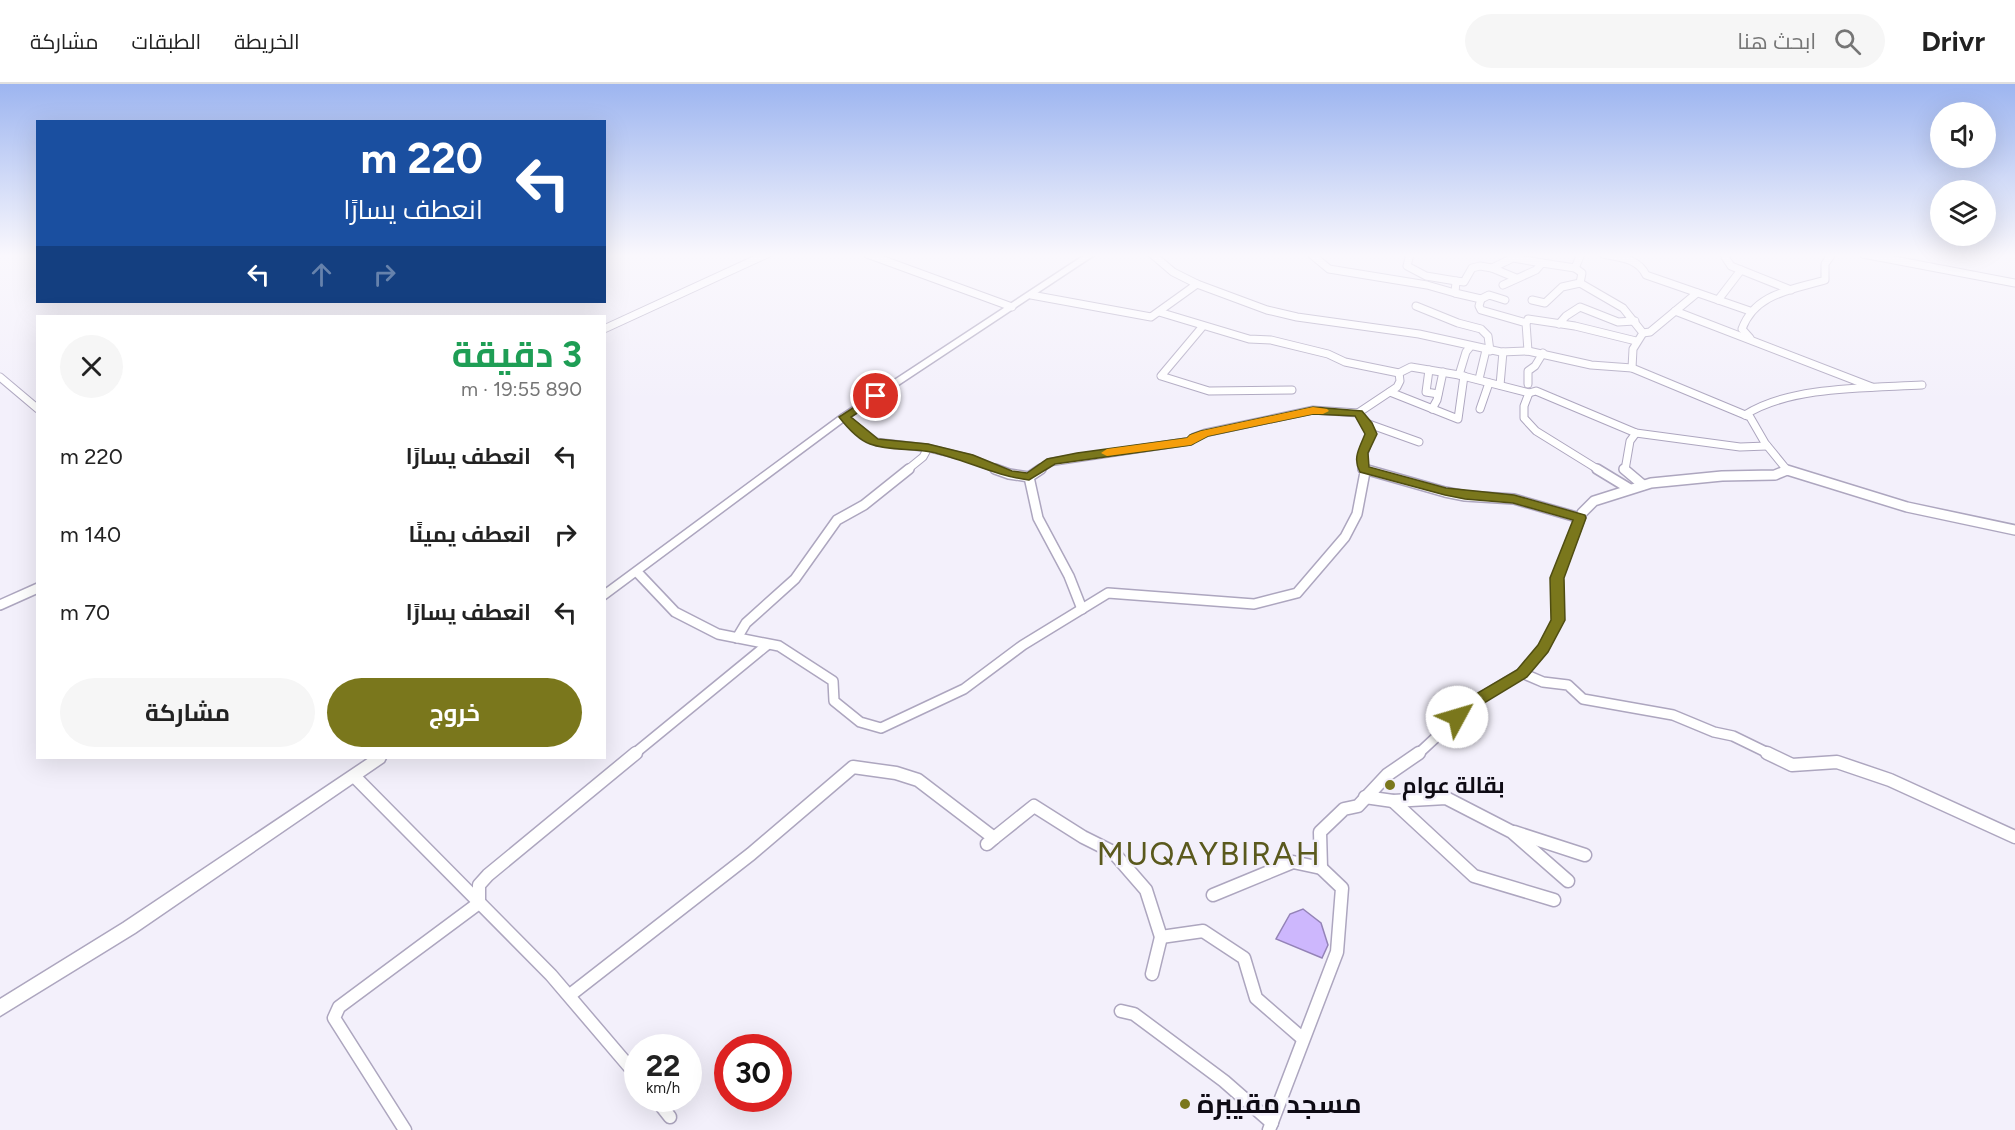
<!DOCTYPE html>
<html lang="ar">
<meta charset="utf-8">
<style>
:root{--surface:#fff;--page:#f6f6f6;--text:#222;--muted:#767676;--line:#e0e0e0;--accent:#7a771c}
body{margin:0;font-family:Figtree,Cairo,sans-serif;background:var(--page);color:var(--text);direction:rtl;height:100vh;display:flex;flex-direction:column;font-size:22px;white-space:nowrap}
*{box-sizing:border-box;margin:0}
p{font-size:20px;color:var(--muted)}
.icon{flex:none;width:33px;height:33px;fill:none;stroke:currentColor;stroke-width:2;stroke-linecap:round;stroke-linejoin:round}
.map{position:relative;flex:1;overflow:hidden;direction:ltr}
.details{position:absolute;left:36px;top:231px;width:570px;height:444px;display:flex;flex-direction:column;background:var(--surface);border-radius:0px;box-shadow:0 6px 24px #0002;direction:rtl}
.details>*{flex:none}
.banner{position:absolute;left:36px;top:36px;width:570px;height:183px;border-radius:0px;box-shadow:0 6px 24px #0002;direction:rtl;background:#1a4fa0;color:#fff;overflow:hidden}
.fabs{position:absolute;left:1930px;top:18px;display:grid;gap:12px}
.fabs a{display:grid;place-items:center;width:66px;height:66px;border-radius:50%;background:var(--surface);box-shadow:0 6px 24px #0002;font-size:30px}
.speed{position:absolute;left:624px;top:950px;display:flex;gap:12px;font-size:30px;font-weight:700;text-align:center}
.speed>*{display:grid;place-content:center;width:78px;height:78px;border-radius:50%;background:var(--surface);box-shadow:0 6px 24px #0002;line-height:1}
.speed small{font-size:15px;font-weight:400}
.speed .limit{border:9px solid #d22;background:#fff;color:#111}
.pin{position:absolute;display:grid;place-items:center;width:51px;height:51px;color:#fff;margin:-26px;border:3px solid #fff;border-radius:50%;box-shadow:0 2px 6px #0007}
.me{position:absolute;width:66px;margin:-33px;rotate:51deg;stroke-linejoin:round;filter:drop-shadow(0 0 4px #0008)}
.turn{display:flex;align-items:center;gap:21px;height:126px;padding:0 24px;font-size:27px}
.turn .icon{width:78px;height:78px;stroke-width:2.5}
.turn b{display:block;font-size:42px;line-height:51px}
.lanes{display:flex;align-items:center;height:57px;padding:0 24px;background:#0003;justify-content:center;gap:30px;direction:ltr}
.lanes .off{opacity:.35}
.round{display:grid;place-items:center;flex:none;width:63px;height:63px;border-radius:32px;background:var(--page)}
.headline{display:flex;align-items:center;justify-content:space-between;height:102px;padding:0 24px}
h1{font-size:36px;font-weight:700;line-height:45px;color:#1e9e55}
.action{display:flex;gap:12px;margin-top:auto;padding:12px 24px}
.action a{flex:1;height:69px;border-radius:36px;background:var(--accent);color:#fff;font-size:24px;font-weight:700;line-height:69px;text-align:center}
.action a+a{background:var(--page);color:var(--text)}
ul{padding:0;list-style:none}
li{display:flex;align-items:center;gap:18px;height:78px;padding:0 24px}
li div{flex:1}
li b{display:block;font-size:22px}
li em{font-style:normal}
header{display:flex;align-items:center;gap:36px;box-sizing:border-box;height:84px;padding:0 30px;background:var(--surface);border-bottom:2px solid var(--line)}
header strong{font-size:28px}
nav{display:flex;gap:33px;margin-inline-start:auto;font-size:21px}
.search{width:420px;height:54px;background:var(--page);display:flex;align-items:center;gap:15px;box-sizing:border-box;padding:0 21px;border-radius:33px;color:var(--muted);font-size:22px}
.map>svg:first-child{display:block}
</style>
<header>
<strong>Drivr</strong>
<div class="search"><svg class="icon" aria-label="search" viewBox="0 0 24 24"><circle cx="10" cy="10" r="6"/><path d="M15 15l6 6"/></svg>ابحث هنا</div>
<nav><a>الخريطة</a><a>الطبقات</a><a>مشاركة</a></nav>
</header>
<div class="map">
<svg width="2015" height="1046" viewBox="0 0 2015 1046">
<rect width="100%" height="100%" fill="#f3f0fb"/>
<polygon fill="#cdb7fd" stroke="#9483b7" stroke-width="1.5" points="1303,825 1321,839 1328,861 1322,874 1276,855 1290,830"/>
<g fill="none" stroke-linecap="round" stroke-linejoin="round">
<defs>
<g id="minor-far2">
<polyline points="867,170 1012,223"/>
<polyline points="1311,170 1329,185 1427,201 1455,209"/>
<polyline points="1410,170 1407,182 1426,192 1456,197 1455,209 1481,215 1479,222 1481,226 1526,239 1528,267"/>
<path d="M1603,170C1620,174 1638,174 1646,191L1750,227"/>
<polyline points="1863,170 2015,199"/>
<polyline points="1725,173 1731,182 1791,206"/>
<polyline points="1516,194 1492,184 1513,174 1542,179"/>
<polyline points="1456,197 1464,198 1472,184 1480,182 1492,184"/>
<polyline points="1580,199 1623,224 1643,249 1633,265 1632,284"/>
<polyline points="1197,200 1267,226 1297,233 1419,250 1501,268 1528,267 1591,281 1632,284 1750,333 1765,359 1787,386"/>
<polyline points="1503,201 1536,186 1542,179 1575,184 1581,170"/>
<polyline points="1031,211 1151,233 1197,200 1173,188 1152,170"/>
<polyline points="1481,215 1489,211 1505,216"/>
<polyline points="1532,216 1545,219 1562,203 1580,199 1582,189 1575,184"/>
<polyline points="1718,216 1741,186"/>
<polyline points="1416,222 1458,239 1481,245 1488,252 1490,267"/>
<polyline points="1675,227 1872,303"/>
<polyline points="1159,228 1249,255 1271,256 1328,270 1345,278 1399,289 1411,283 1459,291 1529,309 1524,322 1524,334 1536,347 1599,386"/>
<polyline points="1526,239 1528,235 1575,242 1636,257"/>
<polyline points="1559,240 1566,232 1580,223 1618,238 1635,237"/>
<polyline points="1203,242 1161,292 1209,307 1292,306"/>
<polyline points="604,245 767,170"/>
<polyline points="1643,249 1650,248 1697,209"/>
<path d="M1750,254L1742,245C1755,209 1792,206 1825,196V180L1832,170"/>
<polyline points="1429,286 1426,308 1438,310"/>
<polyline points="1459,291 1466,268 1470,263"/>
<polyline points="0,293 38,325"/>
<polyline points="1479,295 1486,266"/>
<polyline points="1528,300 1528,287 1535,282 1543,269"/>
<polyline points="1500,301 1503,268"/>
<polyline points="1390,308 1458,335 1464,292"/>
<polyline points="1529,309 1536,307 1636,349 1740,363 1767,362"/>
<polyline points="1432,325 1437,316 1443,288"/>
<polyline points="1480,325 1489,299"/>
<path d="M1745,331C1789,302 1869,304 1922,301"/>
<polyline points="844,333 876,358 928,364 969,374 999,386"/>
<polyline points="1366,339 1419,358"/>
<polyline points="1364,385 1368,386"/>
<polyline points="907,386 923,373 928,364"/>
<polyline points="1039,386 1051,378 1191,357 1194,353 1205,349 1313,326 1358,329"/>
<polyline points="1364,386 1361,379 1371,350 1358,329 1397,303 1400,297 1399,289"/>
<polyline points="1625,386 1630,357 1636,349"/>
</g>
<g id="minor-far1">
<polyline points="995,385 1009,390 1029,393"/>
<polyline points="1041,385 1029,393 1038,434 1069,492 1082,525"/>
<polyline points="1364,385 1445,408 1465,412 1514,415 1580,434"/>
<polyline points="1597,385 1630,405"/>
<polyline points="1624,385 1643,401"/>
<polyline points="638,489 675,528 718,550 779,562 833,597 834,617 860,638 881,644 964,605 1023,561 1108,509 1254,520 1297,509 1345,453 1357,430 1365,388 1363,385"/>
<polyline points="0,521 38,504"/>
<polyline points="737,554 746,539 795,495 837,436 864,421 909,385"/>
<polyline points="1522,589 1543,598 1568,601 1583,615 1673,631 1714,648 1733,652 1770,670"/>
<polyline points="634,670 767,561"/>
<polyline points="1418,670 1474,618 1522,589 1543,565 1558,536 1557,494 1582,429 1594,417 1651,399 1722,392 1775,391 1787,386 1907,423 2015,446"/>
</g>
<g id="minor">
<polyline points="1767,669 1792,681 1837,678 1890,696 2015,753"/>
<polyline points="354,692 551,891 638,993"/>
<polyline points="1365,713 1393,717 1446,714 1512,748 1568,797"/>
<polyline points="1393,717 1474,792 1554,816"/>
<polyline points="1514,748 1585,771"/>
<polyline points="994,754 1034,722 1083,753 1113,768 1146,806 1161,853 1152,890"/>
<polyline points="1213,811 1293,778 1321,784 1320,748 1344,725 1358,722 1387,691 1419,669"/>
<polyline points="1161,853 1203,847 1244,874 1256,914 1302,954"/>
<polyline points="570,911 751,770 853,683 896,689 918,696 994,754 987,760"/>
<polyline points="1121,927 1134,930 1224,997 1272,1039"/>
<polyline points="655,1014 670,1033"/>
<polyline points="405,1046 334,934 339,923 479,819 479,801 488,791 636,669"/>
<polyline points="1269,1046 1337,868 1342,804 1321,784"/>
</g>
<g id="tertiary">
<polygon points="1086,170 1096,170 847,335 604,516 604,506 841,331"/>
<polygon points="369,674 386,674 384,678 135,849 0,932 0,915 123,839"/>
</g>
</defs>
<use href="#minor-far2" stroke="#ada6bf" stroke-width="9"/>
<use href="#minor-far1" stroke="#ada6bf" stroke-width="12"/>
<use href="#minor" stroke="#ada6bf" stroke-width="15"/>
<use href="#tertiary" stroke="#ada6bf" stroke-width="3"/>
<use href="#minor-far2" stroke="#fff" stroke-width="7"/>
<use href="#minor-far1" stroke="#fff" stroke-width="9"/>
<use href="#minor" stroke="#fff" stroke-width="12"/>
<use href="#tertiary" fill="#fff" fill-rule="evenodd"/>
</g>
<linearGradient id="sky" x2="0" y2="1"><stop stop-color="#9db5f0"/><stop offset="0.54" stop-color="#faf8fd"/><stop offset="1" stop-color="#faf8fd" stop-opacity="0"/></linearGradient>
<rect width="2015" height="317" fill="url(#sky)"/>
<path fill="#7a771c" stroke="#4f4d12" stroke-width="1.5" d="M876,309L880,310V314L851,333L878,355L928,360L973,371L1012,387L1027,389L1047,375L1077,369L1187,354L1190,351L1201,347L1313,323L1362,327L1372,339L1377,350L1368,369L1369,383L1446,404L1514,411L1585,431L1586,434L1564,494L1565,536L1548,568L1527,593L1479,622L1462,637H1451L1449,633L1469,614L1517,586L1538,561L1551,536L1550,494L1573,436L1513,419L1465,415L1445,411L1360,388C1352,374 1360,363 1365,350L1355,332L1313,330L1208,352L1191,361L1055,380L1029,396C995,392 964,375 931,368C911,364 889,367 870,360C859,356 846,342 839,333Z"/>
<polygon fill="#f59e0b" points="1313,323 1327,325 1329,327 1323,330 1313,330 1208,352 1191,361 1107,372 1101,369 1107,365 1187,354 1190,351 1201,347"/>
<g fill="#7a771c" stroke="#f3f0fb" stroke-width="2">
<circle cx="1390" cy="701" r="6"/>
<circle cx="1185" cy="1020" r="6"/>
</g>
<g text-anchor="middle" stroke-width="5" stroke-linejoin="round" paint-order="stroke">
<g font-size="22" font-weight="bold" fill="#0e0b14" stroke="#f3f0fb" text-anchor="start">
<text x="1402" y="709">بقالة عوام</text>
</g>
<g font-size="27" font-weight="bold" fill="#0e0b14" stroke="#f3f0fb" text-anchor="start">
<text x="1197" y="1029">مسجد مقيبرة</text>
</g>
<g font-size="32" letter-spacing="1.5" fill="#5a591d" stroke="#f3f0fb">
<text x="1209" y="781">MUQAYBIRAH</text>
</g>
</g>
</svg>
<div class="fabs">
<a><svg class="icon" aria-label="sound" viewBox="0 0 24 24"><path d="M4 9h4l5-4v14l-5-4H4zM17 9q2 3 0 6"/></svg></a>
<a><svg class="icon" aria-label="layers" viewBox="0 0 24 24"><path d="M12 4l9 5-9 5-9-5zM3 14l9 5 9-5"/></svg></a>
</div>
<div class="speed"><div>22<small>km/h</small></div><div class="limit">30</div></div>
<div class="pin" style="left:876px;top:312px;background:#d93025"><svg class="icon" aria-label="arrive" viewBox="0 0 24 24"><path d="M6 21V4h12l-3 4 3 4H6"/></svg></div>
<svg class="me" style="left:1457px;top:633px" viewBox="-20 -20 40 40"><circle r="19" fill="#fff"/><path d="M0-13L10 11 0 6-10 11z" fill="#7a771c"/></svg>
<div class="banner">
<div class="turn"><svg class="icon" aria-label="left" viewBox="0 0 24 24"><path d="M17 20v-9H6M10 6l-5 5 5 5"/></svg><div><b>220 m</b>انعطف يسارًا</div></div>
<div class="lanes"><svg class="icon" aria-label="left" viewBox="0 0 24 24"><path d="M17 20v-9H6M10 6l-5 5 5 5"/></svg><svg class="icon off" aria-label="ahead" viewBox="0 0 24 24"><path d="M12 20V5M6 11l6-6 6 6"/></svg><svg class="icon off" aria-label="right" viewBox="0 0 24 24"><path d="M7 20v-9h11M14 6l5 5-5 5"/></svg></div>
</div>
<section class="details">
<div class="headline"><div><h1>3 دقيقة</h1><p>890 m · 19:55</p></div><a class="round"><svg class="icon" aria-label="close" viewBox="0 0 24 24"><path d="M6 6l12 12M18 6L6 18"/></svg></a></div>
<ul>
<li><svg class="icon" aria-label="left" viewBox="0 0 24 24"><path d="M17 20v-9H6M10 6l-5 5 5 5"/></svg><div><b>انعطف يسارًا</b></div><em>220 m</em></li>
<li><svg class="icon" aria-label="right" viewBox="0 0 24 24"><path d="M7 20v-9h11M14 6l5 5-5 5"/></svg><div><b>انعطف يمينًا</b></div><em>140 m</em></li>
<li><svg class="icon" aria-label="left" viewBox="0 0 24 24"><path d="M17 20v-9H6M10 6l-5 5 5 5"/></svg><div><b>انعطف يسارًا</b></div><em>70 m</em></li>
</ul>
<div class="action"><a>خروج</a><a>مشاركة</a></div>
</section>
</div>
